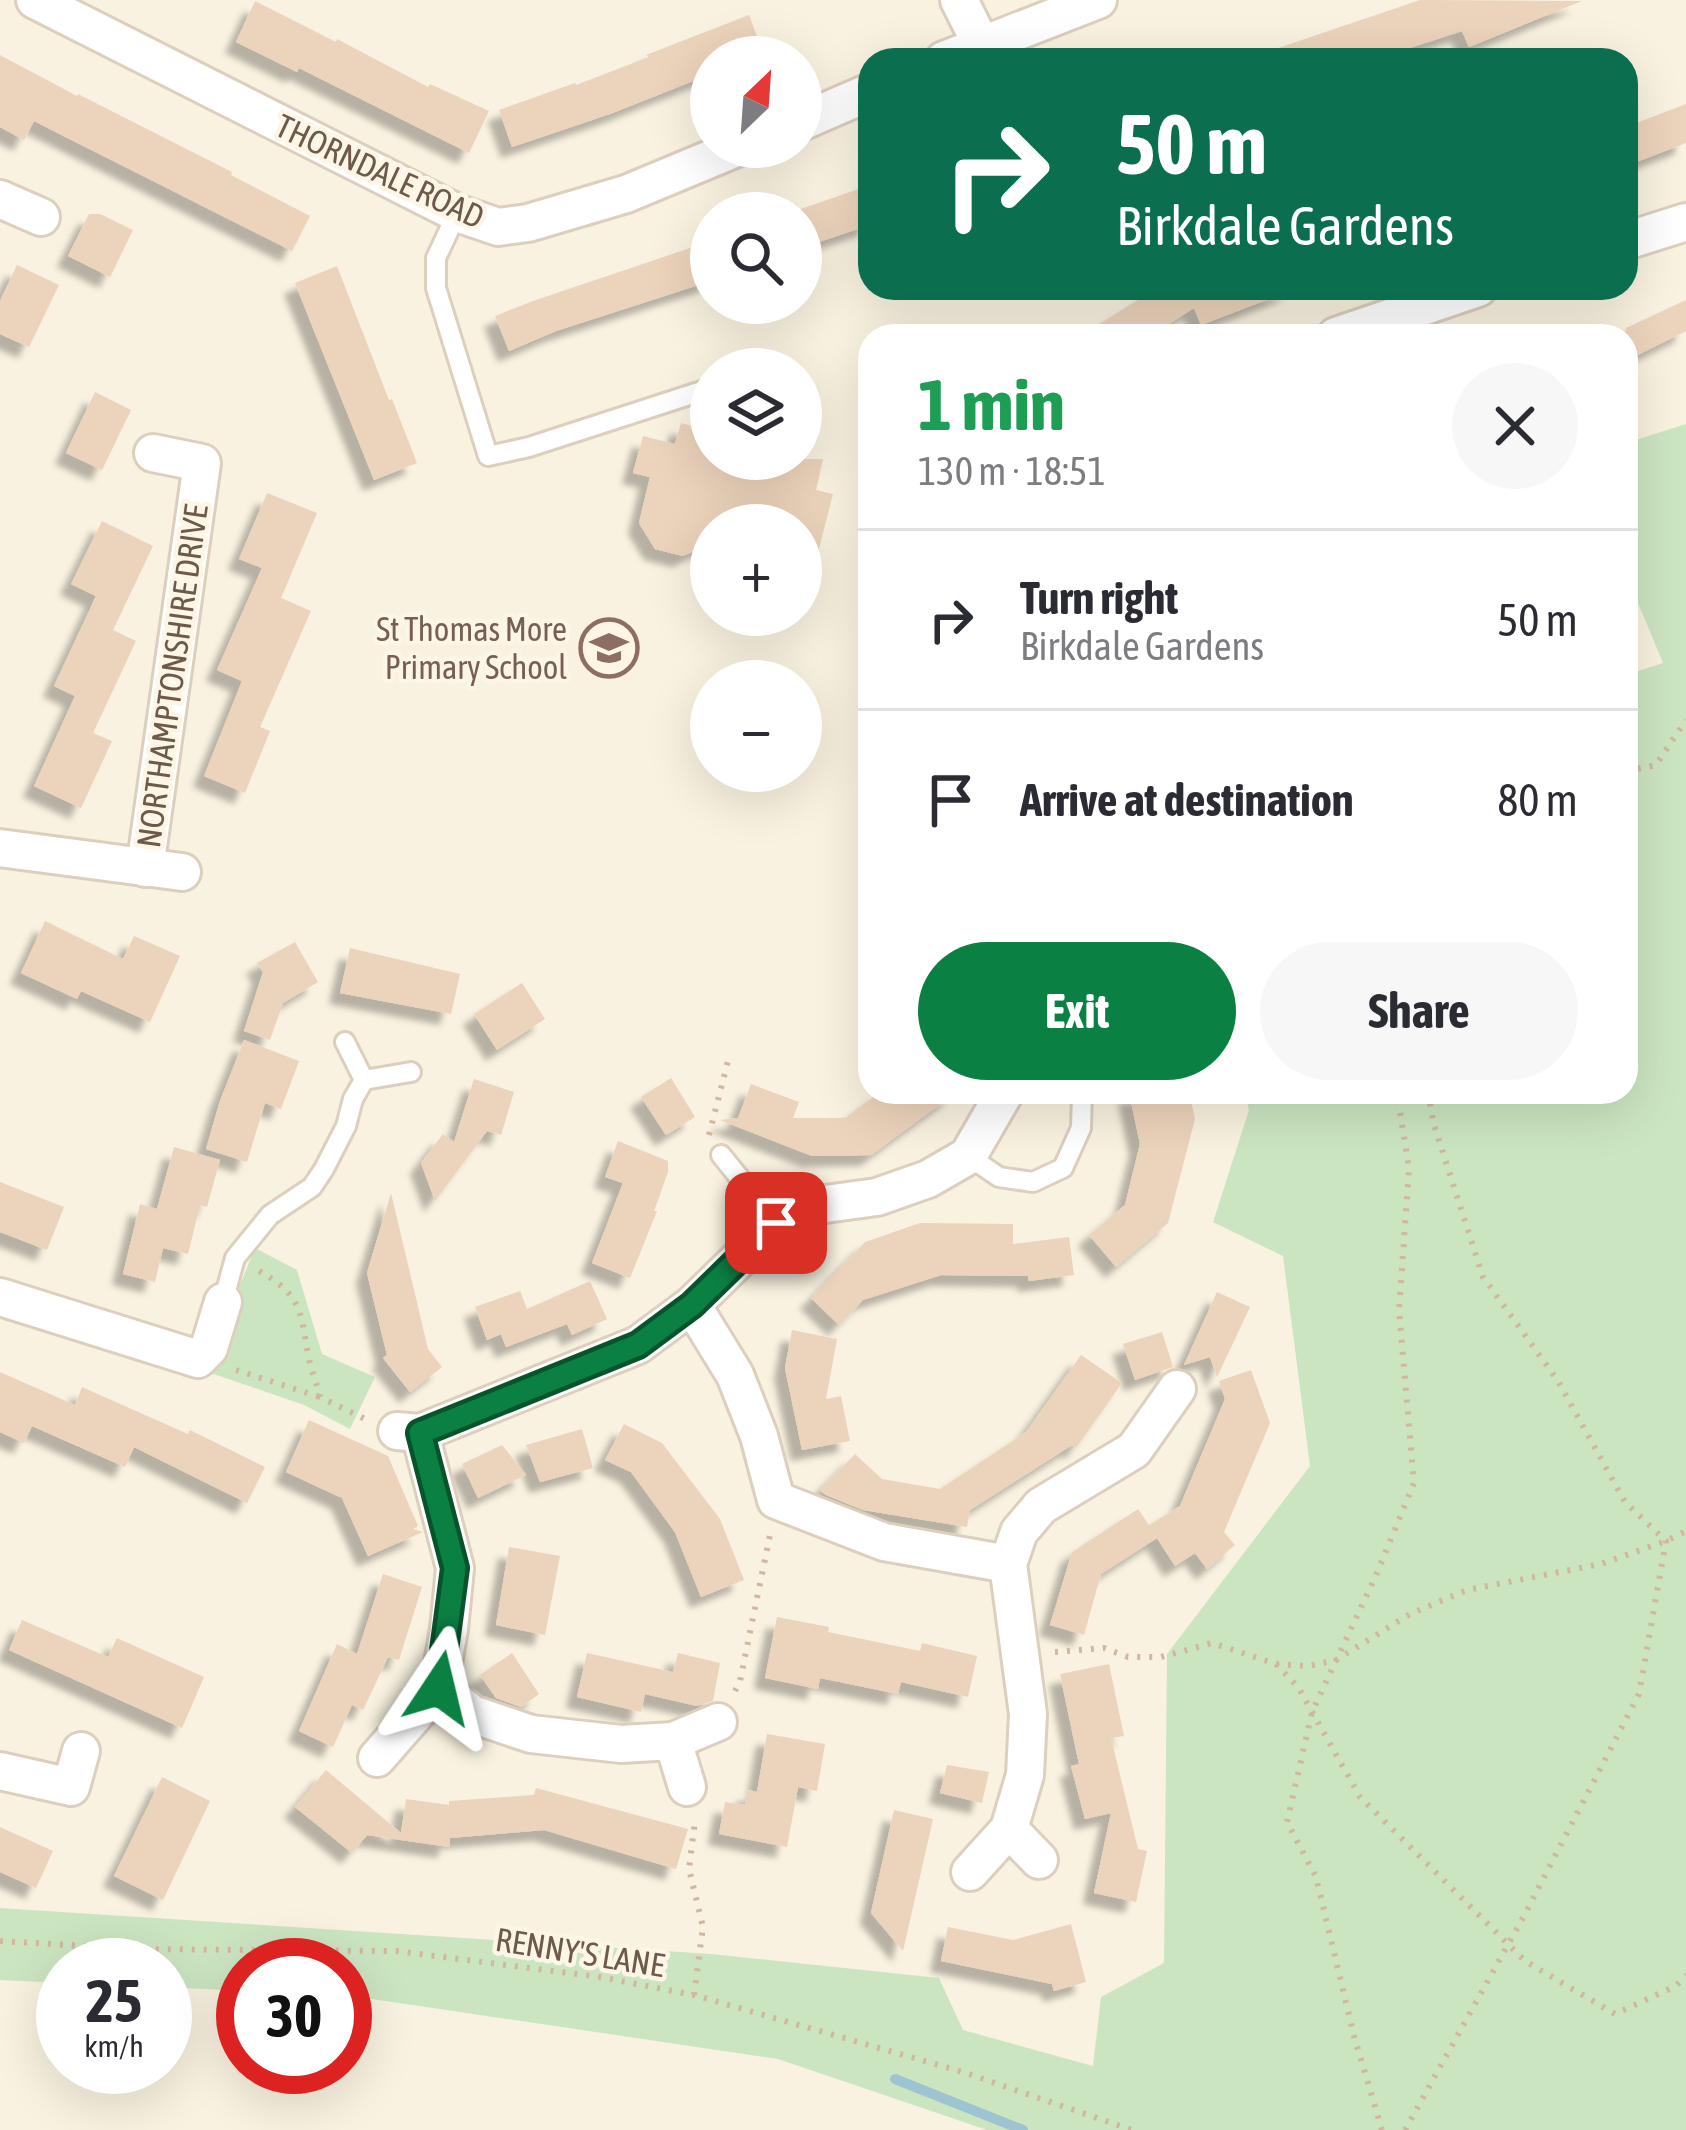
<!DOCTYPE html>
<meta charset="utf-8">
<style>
:root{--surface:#fff;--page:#f7f7f7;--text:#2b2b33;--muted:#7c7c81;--line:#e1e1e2;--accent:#0b8043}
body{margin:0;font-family:"Asap Condensed",sans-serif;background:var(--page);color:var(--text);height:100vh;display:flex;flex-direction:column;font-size:45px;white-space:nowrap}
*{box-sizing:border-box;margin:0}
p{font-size:39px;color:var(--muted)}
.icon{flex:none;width:66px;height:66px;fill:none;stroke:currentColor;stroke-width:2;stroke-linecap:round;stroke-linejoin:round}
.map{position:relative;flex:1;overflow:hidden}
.details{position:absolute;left:858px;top:324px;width:780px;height:780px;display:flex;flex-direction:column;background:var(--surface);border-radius:36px;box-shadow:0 12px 48px #0002}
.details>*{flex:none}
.banner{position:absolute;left:858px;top:48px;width:780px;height:252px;border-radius:36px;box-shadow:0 12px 48px #0002;background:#0b6e4f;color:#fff;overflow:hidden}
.needle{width:78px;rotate:25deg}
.tools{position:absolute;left:690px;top:36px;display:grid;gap:24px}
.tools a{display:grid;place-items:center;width:132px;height:132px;border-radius:50%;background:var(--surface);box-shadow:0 12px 48px #0002;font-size:60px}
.speed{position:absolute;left:36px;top:1938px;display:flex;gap:24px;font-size:60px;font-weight:700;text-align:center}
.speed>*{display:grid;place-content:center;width:156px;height:156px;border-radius:50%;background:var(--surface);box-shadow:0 12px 48px #0002;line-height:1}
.speed small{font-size:30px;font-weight:400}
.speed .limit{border:18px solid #d22;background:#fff;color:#111}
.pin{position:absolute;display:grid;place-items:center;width:102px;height:102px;color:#fff;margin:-51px;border-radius:24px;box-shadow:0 6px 18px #0006}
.me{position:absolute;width:132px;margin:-66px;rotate:10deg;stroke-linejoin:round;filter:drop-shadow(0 0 9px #0008)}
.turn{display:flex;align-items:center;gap:42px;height:252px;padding:0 60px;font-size:54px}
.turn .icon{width:156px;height:156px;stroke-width:2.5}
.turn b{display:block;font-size:84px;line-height:102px}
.round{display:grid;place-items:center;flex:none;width:126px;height:126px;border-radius:63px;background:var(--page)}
.head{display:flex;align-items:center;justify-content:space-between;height:204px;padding:0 60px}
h1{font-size:72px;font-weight:700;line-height:90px;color:#1e9e55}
.action{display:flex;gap:24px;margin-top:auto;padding:24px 60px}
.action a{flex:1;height:138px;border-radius:72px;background:var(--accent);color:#fff;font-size:48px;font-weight:700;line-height:138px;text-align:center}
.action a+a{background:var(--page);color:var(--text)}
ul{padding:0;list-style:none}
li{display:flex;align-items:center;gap:36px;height:180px;padding:0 60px;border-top:3px solid var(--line)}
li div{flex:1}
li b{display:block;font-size:45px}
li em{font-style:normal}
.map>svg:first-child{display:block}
</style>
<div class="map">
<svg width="1686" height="2130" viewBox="0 0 1686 2130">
<defs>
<filter id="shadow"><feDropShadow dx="-11" dy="11" stdDeviation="3" flood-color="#0004"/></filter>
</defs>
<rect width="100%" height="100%" fill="#f9f2e0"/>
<g fill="#cce5c1">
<polygon points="1686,424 1686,2130 987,2130 778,2059 345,1995 345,1965 243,1965 243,1991 165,1987 165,1965 63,1965 63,1983 0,1980 0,1908 711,1954 939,1978 963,2030 1093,2066 1101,1997 1164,1963 1167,1654 1310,1466 1283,1256 1213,1222 1249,1110 1245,1092 1626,1092 1626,675 1663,663 1626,574 1626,443"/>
<polygon points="255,1248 297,1270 322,1354 375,1377 350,1429 304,1405 205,1371"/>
</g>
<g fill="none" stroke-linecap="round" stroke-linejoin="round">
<polyline stroke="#9fc4d1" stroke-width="10" points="895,2079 1023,2130"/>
</g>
<g fill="#ecd3bb" filter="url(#shadow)">
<polygon points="1420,0 1582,1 1469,47 1462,31 1373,60 1261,60 1260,54"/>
<polygon points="255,1 336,42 337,39 428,87 430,84 489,111 469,153 299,68 297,72 236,42"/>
<polygon points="749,15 765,57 711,57 711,74 610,114 512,147 499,110 575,83 576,85 649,57 646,55"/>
<polygon points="0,55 77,96 78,94 232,172 231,175 310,216 292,251 34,121 24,140 0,127"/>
<polygon points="1686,104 1686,143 1626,166 1626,127"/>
<polygon points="870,185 870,225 801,248 801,209"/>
<polygon points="89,214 100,214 133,230 110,277 68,256"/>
<polygon points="702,244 711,272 711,281 556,331 509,351 495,316 533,301"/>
<polygon points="17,265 59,285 29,347 0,334 0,301"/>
<polygon points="337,266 389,400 392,399 417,463 374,480 295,283"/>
<polygon points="1157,288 1291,288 1292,290 1201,325 1194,308 1150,336 1080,336"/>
<polygon points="1686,300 1686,331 1626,361 1626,328"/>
<polygon points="95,392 131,410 102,470 66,453"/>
<polygon points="681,423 707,430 701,450 711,452 711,459 823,459 816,490 833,494 811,580 801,579 801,525 711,525 711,543 683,556 655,549 639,523 650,477 633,473 643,436 675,444"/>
<polygon points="267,493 317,513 281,598 311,611 260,727 270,731 245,793 204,776 242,681 217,670 262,568 239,559"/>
<polygon points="102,521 153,546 113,630 136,641 93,733 112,741 81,808 34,786 75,696 54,686 96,596 71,584"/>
<polygon points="45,921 123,959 134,936 180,956 150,1022 81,991 77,999 21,973"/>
<polygon points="295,942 318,982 283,1003 270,1040 244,1031 263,972 257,963"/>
<polygon points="350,948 460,974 451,1014 340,993"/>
<polygon points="522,983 545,1019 497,1050 474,1014"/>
<polygon points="244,1040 299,1061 281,1109 265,1103 247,1162 206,1149 220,1101"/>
<polygon points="671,1078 695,1117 666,1135 641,1097"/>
<polygon points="474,1079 514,1092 501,1135 487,1131 435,1201 421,1163 443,1134 454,1142"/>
<polygon points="751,1084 799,1102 793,1118 845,1118 880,1092 957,1092 871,1155 812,1156 720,1120 738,1118"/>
<polygon points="1129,1092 1189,1092 1195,1119 1168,1223 1116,1267 1089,1235 1125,1205 1140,1144"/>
<polygon points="618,1141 668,1161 668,1172 654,1211 657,1211 630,1278 592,1263 623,1183 605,1177"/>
<polygon points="174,1147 220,1160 207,1207 200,1205 188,1254 163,1248 155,1282 123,1274 140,1204 157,1209"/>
<polygon points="0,1182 64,1207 47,1250 0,1232"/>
<polygon points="391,1193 428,1349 442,1367 410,1392 383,1358 387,1355 367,1273"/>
<polygon points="920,1223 1013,1224 1013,1244 1069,1237 1074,1275 1029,1281 1028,1276 941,1275 863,1300 839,1325 811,1298 865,1242"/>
<polygon points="590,1281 607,1319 572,1335 567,1324 506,1347 501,1334 487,1340 475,1307 520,1291 527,1309"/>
<polygon points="1217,1292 1250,1307 1217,1377 1210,1357 1184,1365"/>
<polygon points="792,1330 837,1339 826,1399 841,1396 850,1441 802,1450 785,1368"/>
<polygon points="1162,1332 1173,1367 1135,1380 1123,1344"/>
<polygon points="1081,1355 1122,1383 1076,1448 1072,1445 970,1510 967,1527 863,1510 826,1495 820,1490 855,1454 882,1479 940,1489 1026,1432"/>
<polygon points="1251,1370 1270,1423 1224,1532 1235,1545 1207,1569 1195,1553 1175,1566 1157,1538 1101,1574 1084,1635 1050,1625 1072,1552 1138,1509 1149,1525 1180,1506 1225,1399 1219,1381"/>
<polygon points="0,1372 75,1405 82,1387 188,1434 190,1430 265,1467 247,1503 134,1447 125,1467 32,1426 24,1443 0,1432"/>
<polygon points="309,1420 388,1456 418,1526 413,1529 423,1532 368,1556 342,1498 286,1472"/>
<polygon points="624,1424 662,1443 720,1519 744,1580 701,1597 675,1532 631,1472 605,1460"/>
<polygon points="582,1429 593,1468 540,1482 526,1445"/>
<polygon points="502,1445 526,1475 478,1498 462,1464"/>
<polygon points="509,1547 560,1556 545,1635 496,1625"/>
<polygon points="383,1574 422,1587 399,1660 388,1657 363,1710 352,1705 333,1747 299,1731 337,1644 357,1654"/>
<polygon points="777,1617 829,1627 828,1632 867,1640 920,1651 922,1643 977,1656 968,1697 901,1682 898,1694 820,1678 818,1689 765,1678"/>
<polygon points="22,1620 108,1657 117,1638 204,1677 182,1728 9,1650"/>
<polygon points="512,1653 539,1694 521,1707 496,1698 480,1675"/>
<polygon points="587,1653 673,1672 678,1653 720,1663 713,1701 697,1706 645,1694 641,1712 577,1697"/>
<polygon points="1109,1664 1124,1736 1111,1738 1138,1849 1147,1851 1136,1902 1094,1893 1111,1813 1085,1819 1071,1766 1079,1764 1060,1674"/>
<polygon points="767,1734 825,1744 817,1791 798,1787 787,1847 719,1834 725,1802 745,1805 748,1790 757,1792"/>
<polygon points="947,1765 989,1772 982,1803 940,1793"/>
<polygon points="326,1770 401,1833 406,1799 449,1805 449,1801 534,1795 536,1788 688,1829 676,1869 544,1830 450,1838 449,1847 367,1835 352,1853 295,1807"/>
<polygon points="162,1777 210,1801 163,1900 114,1876"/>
<polygon points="894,1810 933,1819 903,1951 871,1913"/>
<polygon points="0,1827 53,1851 36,1888 0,1872"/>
<polygon points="1071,1924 1086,1982 1054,1991 1052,1984 941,1961 948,1927 1013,1940"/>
</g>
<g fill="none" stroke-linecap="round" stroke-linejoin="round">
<defs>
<g id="lane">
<polyline points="457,213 436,258 436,288 488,456 529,447 711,388"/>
<polyline points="364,1080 411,1072"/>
<polyline points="721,1155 776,1223"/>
<polyline points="968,1156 999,1177 1033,1182 1063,1168 1081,1128 1082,1092"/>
<polyline points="223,1302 235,1258 270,1215 312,1187 324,1169 346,1126 353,1099 364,1080 345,1042"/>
</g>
<g id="street">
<polyline points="35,0 457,213 498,227 528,223 626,194 739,147"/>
<polyline points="959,0 981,44"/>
<polyline points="944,60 1098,0"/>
<polyline points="801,122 870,92"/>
<polyline points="0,199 41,217"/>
<polyline points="1626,241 1686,222"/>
<polyline points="1336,336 1478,288"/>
<polyline points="0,848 182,872"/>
<polyline points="145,868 202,463 153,453"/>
<polyline points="0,1297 198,1359 209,1348 223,1302"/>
<polyline points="692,1305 735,1375 759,1436 776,1500 884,1542 1008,1564"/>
<polyline points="397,1431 420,1433 638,1345 692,1305 776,1223 803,1207 877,1197 928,1179 968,1156 1005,1092"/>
<polyline points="420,1433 455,1568 449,1629 439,1687 472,1714 531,1734 621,1744 673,1741"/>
<polyline points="377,1758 439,1687"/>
<polyline points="0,1771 71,1787 81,1751"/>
<polyline points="687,1787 673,1741 718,1722"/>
<polyline points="1009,1829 1039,1860"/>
<polyline points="970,1872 1009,1829 1025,1775 1028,1714 1008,1564 1019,1532 1041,1506 1134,1450 1177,1389"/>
</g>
</defs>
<use href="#lane" stroke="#dccfbe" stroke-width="24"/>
<use href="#street" stroke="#dccfbe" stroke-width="42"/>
<g stroke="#d0b79f" stroke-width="6" stroke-dasharray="3 9" stroke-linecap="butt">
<polyline points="1626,771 1656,765 1686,720"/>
<polyline points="709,1135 729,1057"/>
<path d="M259,1271C304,1296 300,1314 309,1359C312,1372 317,1384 320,1397L365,1419"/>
<polyline points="236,1370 320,1397"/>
<polyline points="1055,1652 1104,1648 1128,1657 1161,1657 1212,1643 1276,1664 1309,1666 1336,1660 1410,1614 1467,1590 1601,1564 1666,1541 1686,1531"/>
<polyline points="1276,1664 1298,1687 1360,1797 1525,1961 1615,2014 1676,1986 1686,1975"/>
<polyline points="735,1691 740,1681 770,1535"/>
<polyline points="0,1941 136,1949 396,1951 600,1977 694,1995 963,2072 1132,2130"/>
<polyline points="694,1995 703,1927 689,1869 695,1821"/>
<polyline points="1382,2130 1354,2036 1316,1877 1287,1822 1312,1712 1377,1573 1414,1483 1399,1310 1409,1169 1397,1092"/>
<polyline points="1405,2130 1525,1914 1639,1694 1666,1541 1625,1502 1558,1381 1483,1277 1434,1125 1428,1092"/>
</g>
<use href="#lane" stroke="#fff" stroke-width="18"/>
<use href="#street" stroke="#fff" stroke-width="36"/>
</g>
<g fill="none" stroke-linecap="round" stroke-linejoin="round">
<defs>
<polyline id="route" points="439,1688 455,1568 420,1433 638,1345 692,1305 776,1223"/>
</defs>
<use href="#route" stroke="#07532c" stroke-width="30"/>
<use href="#route" stroke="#0b8043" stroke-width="21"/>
</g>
<defs>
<symbol id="school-ring" viewBox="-11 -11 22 22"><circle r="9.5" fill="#fdf6e6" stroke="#8d6e63" stroke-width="1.5"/><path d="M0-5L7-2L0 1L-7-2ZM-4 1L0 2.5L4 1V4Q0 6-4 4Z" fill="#8d6e63"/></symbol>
</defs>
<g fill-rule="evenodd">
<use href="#school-ring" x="576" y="615" width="66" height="66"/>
</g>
<g text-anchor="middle" stroke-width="9" stroke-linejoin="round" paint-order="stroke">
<g font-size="33" fill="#6d5a4a" stroke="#fdf6e6">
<text transform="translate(380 171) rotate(25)" y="12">THORNDALE ROAD</text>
<text transform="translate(172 676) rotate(-82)" y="12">NORTHAMPTONSHIRE DRIVE</text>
<text transform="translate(580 1952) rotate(9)" y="12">RENNY'S LANE</text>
</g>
<g font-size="33" fill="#785e54" stroke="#fdf6e6" text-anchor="end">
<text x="567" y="641">St Thomas More<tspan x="567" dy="38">Primary School</tspan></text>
</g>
</g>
</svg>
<div class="tools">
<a><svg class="needle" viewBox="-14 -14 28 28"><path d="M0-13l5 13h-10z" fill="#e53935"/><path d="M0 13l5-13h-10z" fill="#7c7c81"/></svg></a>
<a><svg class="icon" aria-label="search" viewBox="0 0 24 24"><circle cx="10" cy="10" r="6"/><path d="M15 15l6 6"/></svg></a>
<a><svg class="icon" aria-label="layers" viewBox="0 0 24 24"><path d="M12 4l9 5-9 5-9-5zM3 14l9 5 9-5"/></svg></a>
<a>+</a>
<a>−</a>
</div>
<div class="speed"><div>25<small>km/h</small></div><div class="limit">30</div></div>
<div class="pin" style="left:776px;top:1223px;background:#d93025"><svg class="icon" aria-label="arrive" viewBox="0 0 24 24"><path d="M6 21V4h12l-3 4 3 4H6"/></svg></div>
<svg class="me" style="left:439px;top:1688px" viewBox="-20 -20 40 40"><path d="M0-17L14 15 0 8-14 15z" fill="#0b8043" stroke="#fff" stroke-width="4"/></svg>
<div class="banner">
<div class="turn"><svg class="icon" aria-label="right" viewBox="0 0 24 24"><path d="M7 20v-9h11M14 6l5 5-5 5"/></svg><div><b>50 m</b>Birkdale Gardens</div></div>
</div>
<section class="details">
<div class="head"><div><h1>1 min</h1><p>130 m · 18:51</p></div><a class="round"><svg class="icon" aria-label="close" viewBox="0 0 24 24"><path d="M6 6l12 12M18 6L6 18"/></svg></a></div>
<ul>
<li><svg class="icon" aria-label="right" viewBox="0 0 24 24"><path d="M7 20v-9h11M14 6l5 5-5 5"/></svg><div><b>Turn right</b><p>Birkdale Gardens</p></div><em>50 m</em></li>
<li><svg class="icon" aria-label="arrive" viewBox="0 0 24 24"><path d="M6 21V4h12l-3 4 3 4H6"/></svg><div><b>Arrive at destination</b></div><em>80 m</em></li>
</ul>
<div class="action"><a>Exit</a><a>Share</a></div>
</section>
</div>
